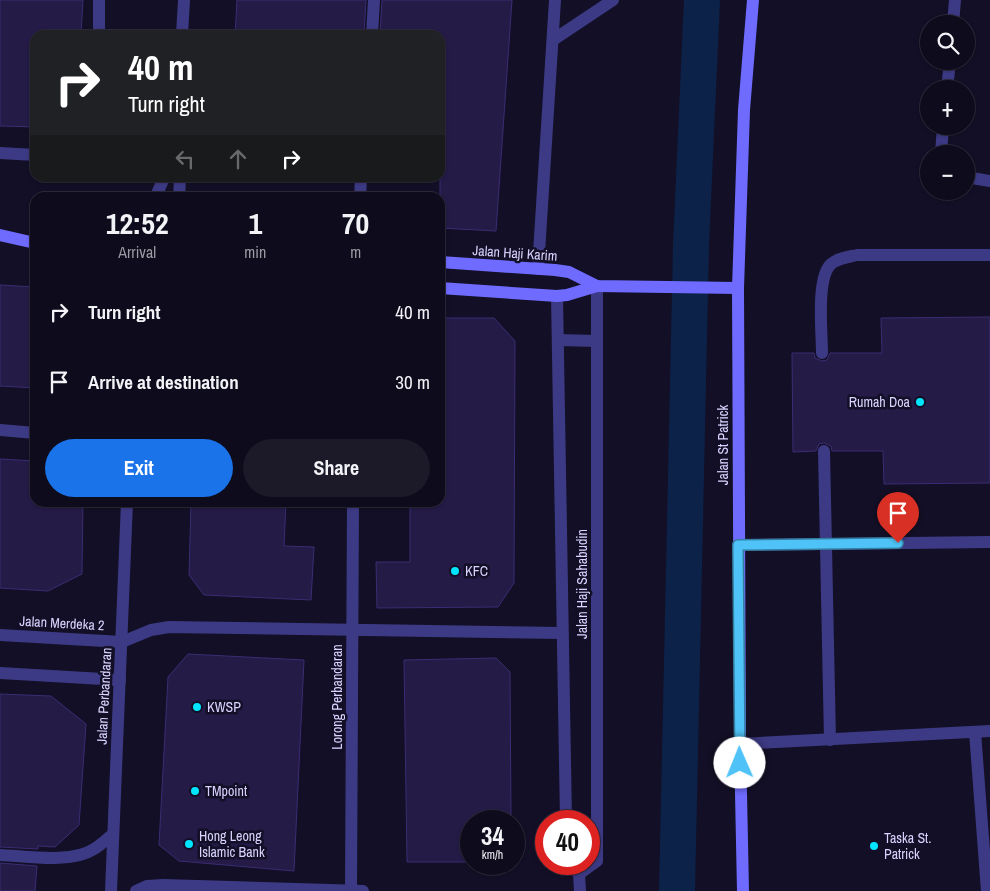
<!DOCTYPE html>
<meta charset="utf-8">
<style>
:root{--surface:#0e0b1c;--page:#1c1929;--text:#f1f3f6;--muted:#9b9ba3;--line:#2e2b3b;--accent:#1a73e8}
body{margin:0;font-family:"Archivo Narrow",sans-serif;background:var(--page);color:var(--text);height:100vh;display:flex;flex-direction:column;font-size:19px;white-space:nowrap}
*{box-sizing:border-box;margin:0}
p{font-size:16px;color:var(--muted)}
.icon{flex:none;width:28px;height:28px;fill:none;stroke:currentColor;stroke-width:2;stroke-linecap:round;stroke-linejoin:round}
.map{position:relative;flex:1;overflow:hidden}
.sheet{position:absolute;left:30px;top:192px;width:415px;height:315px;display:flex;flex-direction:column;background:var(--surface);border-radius:15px;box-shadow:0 1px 4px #0004,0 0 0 1px var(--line)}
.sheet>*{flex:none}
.top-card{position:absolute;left:30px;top:30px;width:415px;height:152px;border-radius:15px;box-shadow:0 1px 4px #0004,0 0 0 1px var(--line);background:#202124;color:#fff;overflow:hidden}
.buttons{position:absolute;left:920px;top:15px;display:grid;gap:10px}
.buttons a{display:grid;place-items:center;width:55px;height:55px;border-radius:50%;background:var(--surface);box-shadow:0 1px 4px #0004,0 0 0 1px var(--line);font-size:25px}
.speed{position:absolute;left:460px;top:810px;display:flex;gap:10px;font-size:25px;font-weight:700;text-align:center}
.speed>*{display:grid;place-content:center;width:65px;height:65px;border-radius:50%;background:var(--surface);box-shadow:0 1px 4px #0004,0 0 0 1px var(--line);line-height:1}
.speed small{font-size:12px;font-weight:400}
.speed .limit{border:8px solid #d22;background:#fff;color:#111}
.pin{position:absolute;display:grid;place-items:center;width:42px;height:42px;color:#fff;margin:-51px -21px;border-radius:50% 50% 50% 0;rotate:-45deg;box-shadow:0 0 5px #0007}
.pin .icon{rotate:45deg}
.me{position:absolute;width:55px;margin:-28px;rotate:359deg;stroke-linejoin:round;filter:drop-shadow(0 0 4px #0008)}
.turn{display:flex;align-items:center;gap:18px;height:105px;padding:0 15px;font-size:22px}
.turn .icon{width:65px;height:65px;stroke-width:2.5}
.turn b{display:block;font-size:35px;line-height:42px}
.lanes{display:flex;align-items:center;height:48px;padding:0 15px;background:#0003;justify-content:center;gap:25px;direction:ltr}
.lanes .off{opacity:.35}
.eta{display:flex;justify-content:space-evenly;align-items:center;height:85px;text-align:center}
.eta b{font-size:30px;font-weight:800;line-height:35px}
.action{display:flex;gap:10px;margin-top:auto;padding:10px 15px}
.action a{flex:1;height:58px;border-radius:30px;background:var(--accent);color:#fff;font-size:20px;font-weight:800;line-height:58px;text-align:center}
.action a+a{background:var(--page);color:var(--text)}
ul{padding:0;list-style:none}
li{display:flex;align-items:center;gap:15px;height:70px;padding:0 15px}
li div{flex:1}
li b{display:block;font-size:19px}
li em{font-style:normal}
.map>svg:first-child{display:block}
</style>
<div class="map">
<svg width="990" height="891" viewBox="0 0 990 891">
<rect width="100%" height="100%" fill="#130f26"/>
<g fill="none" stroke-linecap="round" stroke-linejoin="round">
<polyline stroke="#0c2248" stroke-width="36" points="677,891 691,245 702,0"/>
</g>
<g fill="#241b47" stroke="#3b2d73">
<polygon points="0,0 83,0 81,35 35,35 35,127 0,126"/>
<polygon points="237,0 366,0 364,35 235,35"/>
<polygon points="382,0 512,0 496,231 440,228 440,35 380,35"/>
<polygon points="0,285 35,287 35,388 0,386"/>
<polygon points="990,317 990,483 884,484 883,451 832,451 831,446 824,443 819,444 816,451 793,452 792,353 814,353 815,358 822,361 827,360 830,353 882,353 881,318"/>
<polygon points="440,318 494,318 515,341 514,583 498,607 377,608 376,562 410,562 410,502 440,502"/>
<polygon points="0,459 35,461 35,502 83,502 82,574 48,591 0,588"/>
<polygon points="191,502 286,502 284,546 314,547 311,600 204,595 189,575"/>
<polygon points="188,654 304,660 294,871 179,861 159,845 168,677"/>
<polygon points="496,658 510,672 511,821 471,821 471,862 407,862 404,660"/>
<polygon points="0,694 51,696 86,724 79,825 55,847 38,846 38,849 0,847"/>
<polygon points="0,863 37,866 35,891 0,891"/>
</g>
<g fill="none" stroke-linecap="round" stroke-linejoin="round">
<g stroke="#3d3a85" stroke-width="12">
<polyline points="953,24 955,0"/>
<polyline points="99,35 99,0"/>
<polyline points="372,35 374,0"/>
<polyline points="947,89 950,61"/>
<polyline points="0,153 35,155"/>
<polyline points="941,154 943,126"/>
<polyline points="966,177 990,181"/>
<polyline points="360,198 361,178"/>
<path d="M822,353C822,332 816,278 831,264C838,258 848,257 857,255H990"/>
<polyline points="0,430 35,433"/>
<polyline points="824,451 830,740"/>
<polyline points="738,545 990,542"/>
<polyline points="0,635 122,642 151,630 169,627 562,633"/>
<polyline points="0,673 120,680"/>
<polyline points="975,732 987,891"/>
<polyline points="740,744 990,731"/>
<path d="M0,855C27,856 71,864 94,849C101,845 107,839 113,834"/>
<polyline points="136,891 147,886 163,885 363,891"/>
<polyline points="351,891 353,502"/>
</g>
<g stroke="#3d3a85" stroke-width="12">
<polyline points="182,35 184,0"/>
<polyline points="553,40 613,0"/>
<polyline points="155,198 164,178"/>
<polyline points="179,198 180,178"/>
<polyline points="538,269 555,0"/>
<polyline points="557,296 566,821"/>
<polyline points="558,340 597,341"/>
<polyline points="570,864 579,874 580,891"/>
<polyline points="579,874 597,861 597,286"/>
<polyline points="111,891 127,502"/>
</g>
<g stroke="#6f6bff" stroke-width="12">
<polyline points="0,235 35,243"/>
<polyline points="440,262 555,270 569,272 597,286 738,288"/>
<polyline points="440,288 557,296 567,295 597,286"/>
<polyline points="743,891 740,744 738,288 744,110 753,0"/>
</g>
</g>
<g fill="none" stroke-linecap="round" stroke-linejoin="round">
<defs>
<polyline id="route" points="740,763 738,545 898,543"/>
</defs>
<use href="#route" stroke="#337fa1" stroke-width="12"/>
<use href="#route" stroke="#4fc3f7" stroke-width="9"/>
</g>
<g fill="#00e5ff" stroke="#130f26" stroke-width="2">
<circle cx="920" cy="402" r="5"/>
<circle cx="455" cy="571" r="5"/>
<circle cx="197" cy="707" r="5"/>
<circle cx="195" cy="791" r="5"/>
<circle cx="189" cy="844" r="5"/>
<circle cx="874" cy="846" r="5"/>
</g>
<g text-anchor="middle" stroke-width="5" stroke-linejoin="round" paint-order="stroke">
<g font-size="14" fill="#d9d4ff" stroke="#130f26">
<text transform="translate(515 253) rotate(4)" y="5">Jalan Haji Karim</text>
<text transform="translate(723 445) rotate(-90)" y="5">Jalan St Patrick</text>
<text transform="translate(582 584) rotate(-90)" y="5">Jalan Haji Sahabudin</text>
<text transform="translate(62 623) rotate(3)" y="5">Jalan Merdeka 2</text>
<text transform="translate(104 696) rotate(-87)" y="5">Jalan Perbandaran</text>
<text transform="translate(337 697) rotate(-90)" y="5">Lorong Perbandaran</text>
</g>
<g font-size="14" fill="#d9d4ff" stroke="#130f26" text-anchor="start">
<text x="910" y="407" text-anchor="end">Rumah Doa</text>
<text x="465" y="576">KFC</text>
<text x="207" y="712">KWSP</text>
<text x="205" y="796">TMpoint</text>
<text x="199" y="841">Hong Leong<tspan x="199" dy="16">Islamic Bank</tspan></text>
<text x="884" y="843">Taska St.<tspan x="884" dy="16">Patrick</tspan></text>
</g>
</g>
</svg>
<div class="buttons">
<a><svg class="icon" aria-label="search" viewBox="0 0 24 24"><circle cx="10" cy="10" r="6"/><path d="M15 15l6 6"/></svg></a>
<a>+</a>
<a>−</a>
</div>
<div class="speed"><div>34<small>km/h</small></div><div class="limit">40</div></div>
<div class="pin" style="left:898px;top:543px;background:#d93025"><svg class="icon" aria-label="arrive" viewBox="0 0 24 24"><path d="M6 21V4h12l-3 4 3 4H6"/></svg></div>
<svg class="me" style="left:740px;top:763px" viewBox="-20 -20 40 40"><circle r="19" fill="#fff"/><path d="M0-13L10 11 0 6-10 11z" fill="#4fc3f7"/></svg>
<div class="top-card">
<div class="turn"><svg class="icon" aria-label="right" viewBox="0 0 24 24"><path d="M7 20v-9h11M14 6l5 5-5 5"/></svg><div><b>40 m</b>Turn right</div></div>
<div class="lanes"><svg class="icon off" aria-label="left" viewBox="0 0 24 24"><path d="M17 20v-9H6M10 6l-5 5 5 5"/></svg><svg class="icon off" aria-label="ahead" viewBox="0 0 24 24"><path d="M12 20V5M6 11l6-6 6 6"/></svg><svg class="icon" aria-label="right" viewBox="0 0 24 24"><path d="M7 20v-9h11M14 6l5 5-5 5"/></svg></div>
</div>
<section class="sheet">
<div class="eta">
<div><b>12:52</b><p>Arrival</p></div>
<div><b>1</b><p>min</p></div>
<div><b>70</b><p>m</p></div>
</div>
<ul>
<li><svg class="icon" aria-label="right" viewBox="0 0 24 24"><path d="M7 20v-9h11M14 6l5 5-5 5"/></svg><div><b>Turn right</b></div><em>40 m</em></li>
<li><svg class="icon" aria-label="arrive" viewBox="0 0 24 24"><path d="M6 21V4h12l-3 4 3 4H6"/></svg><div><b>Arrive at destination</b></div><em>30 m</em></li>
</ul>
<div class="action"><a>Exit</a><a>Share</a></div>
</section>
</div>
